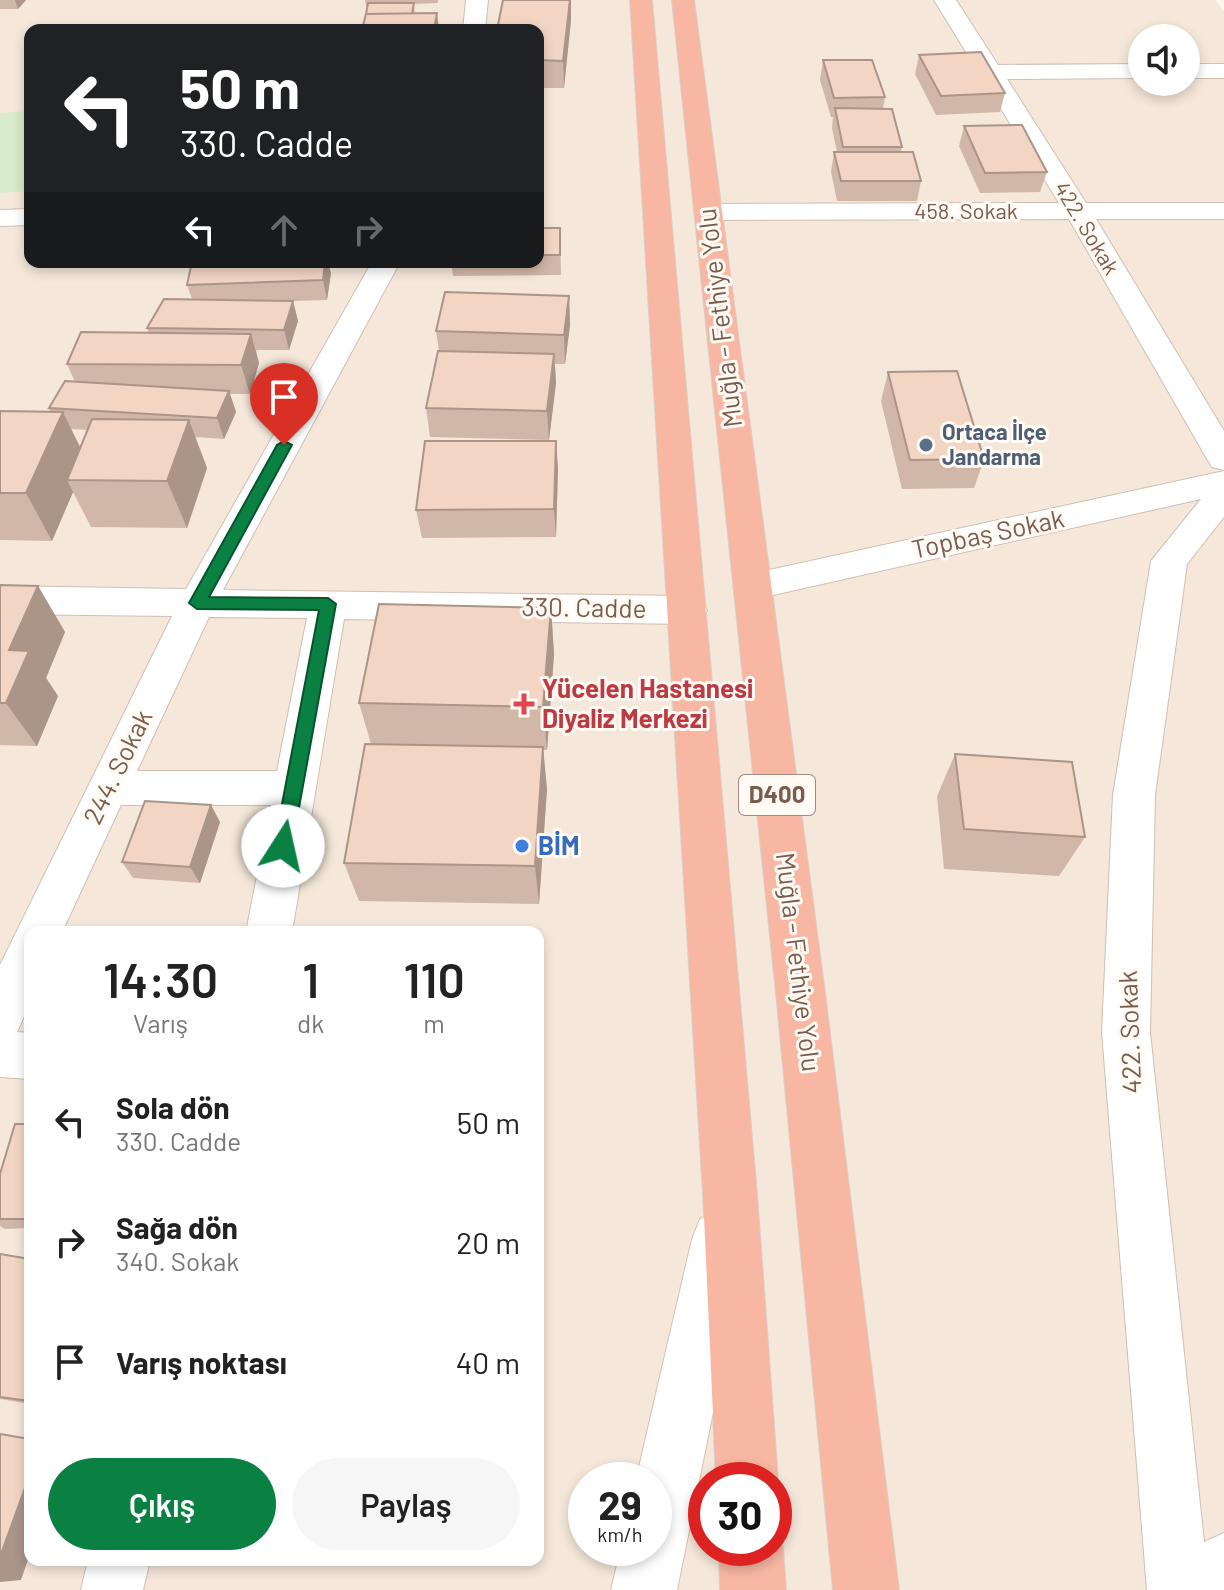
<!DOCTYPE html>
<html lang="tr">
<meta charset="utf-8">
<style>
:root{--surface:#fff;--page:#f6f6f6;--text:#222;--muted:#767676;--accent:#0b8043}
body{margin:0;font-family:Barlow,sans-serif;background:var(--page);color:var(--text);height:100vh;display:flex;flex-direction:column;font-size:30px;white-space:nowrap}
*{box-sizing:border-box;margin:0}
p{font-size:26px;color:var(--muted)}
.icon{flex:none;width:44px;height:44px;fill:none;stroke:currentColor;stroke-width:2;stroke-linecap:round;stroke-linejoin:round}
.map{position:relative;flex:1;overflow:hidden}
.details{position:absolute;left:24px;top:926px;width:520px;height:640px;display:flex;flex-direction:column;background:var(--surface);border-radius:16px;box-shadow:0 4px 12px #0003}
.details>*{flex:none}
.banner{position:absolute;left:24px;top:24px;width:520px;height:244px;border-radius:16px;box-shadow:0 4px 12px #0003;background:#202124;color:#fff;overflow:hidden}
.fabs{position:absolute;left:1128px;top:24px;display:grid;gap:16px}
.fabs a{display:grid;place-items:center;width:72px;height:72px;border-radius:50%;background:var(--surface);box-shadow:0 4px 12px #0003;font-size:40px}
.speed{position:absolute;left:568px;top:1462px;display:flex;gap:16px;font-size:40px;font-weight:700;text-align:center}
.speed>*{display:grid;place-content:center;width:104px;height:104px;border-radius:50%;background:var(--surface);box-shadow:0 4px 12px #0003;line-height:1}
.speed small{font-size:20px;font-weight:400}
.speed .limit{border:12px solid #d22;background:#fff;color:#111}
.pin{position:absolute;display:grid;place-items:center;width:68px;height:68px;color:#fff;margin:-82px -34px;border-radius:50% 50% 50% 0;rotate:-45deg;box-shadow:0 0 8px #0007}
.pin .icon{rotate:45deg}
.me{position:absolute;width:88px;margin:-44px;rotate:10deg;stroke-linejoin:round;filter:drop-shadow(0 0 6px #0008)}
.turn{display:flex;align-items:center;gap:28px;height:168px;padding:0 24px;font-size:36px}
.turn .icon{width:104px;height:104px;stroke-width:2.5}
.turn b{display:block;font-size:56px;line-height:68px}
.lanes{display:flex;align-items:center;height:76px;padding:0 24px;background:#0003;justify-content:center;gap:40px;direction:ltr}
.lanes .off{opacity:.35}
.eta{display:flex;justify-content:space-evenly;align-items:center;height:136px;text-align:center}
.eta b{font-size:48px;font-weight:600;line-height:56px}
.button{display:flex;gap:16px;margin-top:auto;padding:16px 24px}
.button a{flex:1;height:92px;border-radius:48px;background:var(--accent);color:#fff;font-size:32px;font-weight:600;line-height:92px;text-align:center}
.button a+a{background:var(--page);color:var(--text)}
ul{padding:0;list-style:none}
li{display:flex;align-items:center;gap:24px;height:120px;padding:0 24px}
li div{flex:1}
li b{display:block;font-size:30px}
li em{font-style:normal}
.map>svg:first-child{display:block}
</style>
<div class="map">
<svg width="1224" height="1590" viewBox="0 0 1224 1590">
<rect width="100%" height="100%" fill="#fdf6ec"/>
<path fill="#f5e8da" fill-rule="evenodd" d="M0,0H1215L1224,11V1590H0ZM30,30H538V262H30ZM1142,38H1186V82H1142ZM30,932H538V1560H30ZM586,1480H654V1548H586ZM706,1480H774V1548H706Z"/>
<polygon fill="#d8ecc9" points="30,111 30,191 0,193 0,113"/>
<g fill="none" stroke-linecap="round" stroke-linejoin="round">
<defs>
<g id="street">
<polygon points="466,0 488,0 485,30 463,30"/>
<polygon points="934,0 956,0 998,65 1142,64 1142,78 1007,79 1086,203 1224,203 1224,219 1096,219 1224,431 1224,470 1212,467 1207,459 1069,219 708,220 698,218 694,212 698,206 708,204 1059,203"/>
<rect x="1186" y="64" width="38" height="14"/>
<polygon points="30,209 30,225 0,226 0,210"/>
<path d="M372,262H400L223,590L688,596L701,600L707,610L701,620L688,624L344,619L292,932H246L271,805H121L62,932H30V1003L17,1032L30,1033V1079L0,1077V965L172,616L0,614V586L186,589ZM209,617L307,618L277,771H137Z"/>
<polygon points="1224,471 1224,517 1187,564 1155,795 1150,1032 1204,1542 1224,1533 1224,1590 1147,1590 1102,1032 1113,795 1151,561 1201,499 751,600 738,596 733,587 738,578 751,574"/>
<polygon points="88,1560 150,1560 143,1590 81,1590"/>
</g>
<polygon id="secondary" points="720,1211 740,1219 748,1239 677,1590 611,1590 621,1548 654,1548 654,1480 636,1480 692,1239 700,1219"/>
<g id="highway">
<polygon points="630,0 652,0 757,1194 778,1480 774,1490 774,1480 716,1480 703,1194"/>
<polygon points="672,0 694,0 825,993 899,1590 833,1590 776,993"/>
<polygon points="774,1526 783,1548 786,1590 720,1590 719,1548 774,1548"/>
</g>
</defs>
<use href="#street" stroke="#d1beb0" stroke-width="2"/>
<use href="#secondary" stroke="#d6c0b0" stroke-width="2"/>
<use href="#highway" stroke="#dad1cd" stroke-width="2"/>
<use href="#street" fill="#fff" fill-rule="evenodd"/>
<use href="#secondary" fill="#fff" fill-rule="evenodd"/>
<use href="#highway" fill="#f7b7a3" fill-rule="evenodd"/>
</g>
<g fill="#d1b7a8" fill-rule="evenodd">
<polygon points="0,0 26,0 18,9 0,9"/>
<polygon points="365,0 438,0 438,3 414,4 415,14 366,14 368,6 366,6"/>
<polygon points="570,0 571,0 571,20 564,88 538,88 538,30"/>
<polygon points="919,55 1005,93 1000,112 936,115 915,74"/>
<polygon points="823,60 885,97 883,109 902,147 901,152 921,181 917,201 837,201 831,172 834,152 837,152 832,128 833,117 831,117 820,80"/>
<polygon points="964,126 1047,172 1040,192 980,193 959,146"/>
<polygon points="538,228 560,228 561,275 453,276 451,262 538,262"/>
<polygon points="124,262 191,262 189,267 126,267"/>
<path d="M331,273L327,300L293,301L298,321L289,350H256L259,363L250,394H230L236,412L224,439L195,437L207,468L187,528L91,527L73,492L52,541L0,540V411L50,412L49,408L75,382L67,364L149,333L147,328L192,299L187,285ZM71,429L88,430L81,448Z"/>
<polygon points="569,296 570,325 565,364 555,364 556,383 549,440 430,437 426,408 439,351 436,331"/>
<polygon points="888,372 984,459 974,488 902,489 881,401"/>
<polygon points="556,441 558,469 556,537 422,538 416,510"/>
<polygon points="0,585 38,586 65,632 46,678 58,696 37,746 0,745"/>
<polygon points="551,608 554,654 547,750 543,750 547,789 539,904 359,901 344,863 371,744 359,703"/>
<polygon points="955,754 1085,837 1059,876 944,869 937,796"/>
<polygon points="220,822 200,883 133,878 122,862"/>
<polygon points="30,1124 30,1228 5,1229 0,1226 0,1174"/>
<polygon points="0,1254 30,1259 30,1404 0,1399"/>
</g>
<g fill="#aa9588">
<polygon points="15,0 26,0 18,9"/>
<polygon points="570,0 571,0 571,20 564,88 563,61"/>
<polygon points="437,13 439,30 434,30"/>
<polygon points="325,262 328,262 331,273 327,300 323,280"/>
<polygon points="569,296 570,325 565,364 564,335"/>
<polygon points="293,301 298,321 289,350 284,330"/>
<polygon points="251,334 259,363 250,394 241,365"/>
<polygon points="554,354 556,383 549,440 547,411"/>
<polygon points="229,391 236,412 224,439 217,418"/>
<polygon points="63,412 86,460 67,480 73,492 52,541 26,493"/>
<polygon points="189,420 207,468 187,528 167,481"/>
<polygon points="556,441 558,469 556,537 554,509"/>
<polygon points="38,586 65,632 46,678 58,696 37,746 6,703 9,650"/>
<polygon points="551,608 554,654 547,750 543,707"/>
<polygon points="543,747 547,789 539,904 535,866"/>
<polygon points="211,805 220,822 200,883 190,867"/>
<polygon points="30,1474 30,1554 21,1580 0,1582 0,1557"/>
</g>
<g fill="#f3d5c3" stroke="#aa9588" stroke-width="2">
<polygon points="503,0 570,0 563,61 538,60 538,30 497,30"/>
<polygon points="368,3 414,3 412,14 366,14"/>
<polygon points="437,13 434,30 362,30 366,14"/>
<polygon points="981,52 1005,93 941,96 919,55"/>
<polygon points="823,60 872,60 885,97 834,98"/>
<polygon points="835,108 892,109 902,147 843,147"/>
<polygon points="1022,125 1047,172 985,173 964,126"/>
<polygon points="834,152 913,152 921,181 841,181"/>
<rect x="538" y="228" width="22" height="27"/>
<polygon points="192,262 325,262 323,280 187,285"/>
<polygon points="445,292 569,296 564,335 436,331"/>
<polygon points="164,299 293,301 284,330 147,328"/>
<polygon points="81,332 251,334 241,365 67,364"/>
<polygon points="438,351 554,354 547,411 426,408"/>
<polygon points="957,371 984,459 910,460 888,372"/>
<polygon points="65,381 229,391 217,418 49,408"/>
<polygon points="0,411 63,412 26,493 0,493"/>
<polygon points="92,419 189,420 167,481 67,480"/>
<polygon points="425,441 556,441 554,509 416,510"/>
<polygon points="0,585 38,586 9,650 29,651 6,703 0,703"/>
<polygon points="379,604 551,608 543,707 359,703"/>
<polygon points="365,744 543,747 535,866 344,863"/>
<polygon points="955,754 1072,762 1085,837 964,829"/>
<polygon points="145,801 211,805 190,867 122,862"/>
<polygon points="15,1124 30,1124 30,1219 0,1219 0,1174"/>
<polygon points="0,1254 30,1259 30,1401 0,1397"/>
<polygon points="0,1434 30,1439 30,1474 0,1557"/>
</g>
<polygon fill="#0b8043" stroke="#07532c" stroke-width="2" points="284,441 292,445 209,597 328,598 336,604 292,846 290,851 276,851 274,846 319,610 197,609 189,603 277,445"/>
<circle fill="#5c6f8a" stroke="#fffaf3" stroke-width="3" cx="926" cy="445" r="8"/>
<path fill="#e0444e" stroke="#fffaf3" stroke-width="3" d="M520 692h8v8h8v8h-8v8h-8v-8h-8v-8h8z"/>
<circle fill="#3f7fe0" stroke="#fffaf3" stroke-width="3" cx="522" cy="846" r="8"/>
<g text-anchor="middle" stroke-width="6" stroke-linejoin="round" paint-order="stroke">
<g font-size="22" fill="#7a5c4d" stroke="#fffaf3">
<text x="966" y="219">458. Sokak</text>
<text transform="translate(1087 228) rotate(59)" y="8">422. Sokak</text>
</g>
<g font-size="22" font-weight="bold" fill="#4e5e75" stroke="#fffaf3" text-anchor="start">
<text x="942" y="440">Ortaca İlçe<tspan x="942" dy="25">Jandarma</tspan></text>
</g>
<rect fill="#fffaf3" stroke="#a28b7f" stroke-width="2" x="739" y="775" width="76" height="40" rx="6"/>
<g font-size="24" font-weight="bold" fill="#7a5c4d">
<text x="777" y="803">D400</text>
</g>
<g font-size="26" fill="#7a5c4d" stroke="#fffaf3">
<text transform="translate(720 318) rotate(-97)" y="9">Muğla - Fethiye Yolu</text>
<text transform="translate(988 534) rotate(-12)" y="9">Topbaş Sokak</text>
<text transform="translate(584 608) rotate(1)" y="9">330. Cadde</text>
<text transform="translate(118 767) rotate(-64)" y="9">244. Sokak</text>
<text transform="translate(798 962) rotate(83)" y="9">Muğla - Fethiye Yolu</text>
<text transform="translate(1130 1032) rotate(-92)" y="9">422. Sokak</text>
</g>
<g font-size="26" font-weight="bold" fill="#be3a42" stroke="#fffaf3" text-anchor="start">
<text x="542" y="698">Yücelen Hastanesi<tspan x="542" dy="30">Diyaliz Merkezi</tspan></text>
</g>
<g font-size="26" font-weight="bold" fill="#366cbe" stroke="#fffaf3" text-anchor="start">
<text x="538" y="855">BİM</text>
</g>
</g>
</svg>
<div class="fabs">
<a><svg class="icon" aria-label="sound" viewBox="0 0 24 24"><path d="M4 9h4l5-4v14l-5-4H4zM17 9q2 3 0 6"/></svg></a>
</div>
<div class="speed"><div>29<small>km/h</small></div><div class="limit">30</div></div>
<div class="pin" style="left:284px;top:445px;background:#d93025"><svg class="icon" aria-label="arrive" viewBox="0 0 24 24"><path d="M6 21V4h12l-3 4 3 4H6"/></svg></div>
<svg class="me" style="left:283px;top:846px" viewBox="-20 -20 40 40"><circle r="19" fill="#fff"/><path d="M0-13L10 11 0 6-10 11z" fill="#0b8043"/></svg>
<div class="banner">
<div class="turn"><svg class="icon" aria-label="left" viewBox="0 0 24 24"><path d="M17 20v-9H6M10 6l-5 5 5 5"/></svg><div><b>50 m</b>330. Cadde</div></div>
<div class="lanes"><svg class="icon" aria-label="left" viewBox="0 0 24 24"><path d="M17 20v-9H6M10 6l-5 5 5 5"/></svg><svg class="icon off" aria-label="ahead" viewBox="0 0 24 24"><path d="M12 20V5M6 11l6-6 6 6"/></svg><svg class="icon off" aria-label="right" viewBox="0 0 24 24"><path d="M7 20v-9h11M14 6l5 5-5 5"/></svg></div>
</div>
<section class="details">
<div class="eta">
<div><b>14:30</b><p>Varış</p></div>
<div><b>1</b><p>dk</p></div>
<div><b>110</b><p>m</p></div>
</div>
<ul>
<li><svg class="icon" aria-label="left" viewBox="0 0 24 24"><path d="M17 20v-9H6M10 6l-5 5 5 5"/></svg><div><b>Sola dön</b><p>330. Cadde</p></div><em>50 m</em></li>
<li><svg class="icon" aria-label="right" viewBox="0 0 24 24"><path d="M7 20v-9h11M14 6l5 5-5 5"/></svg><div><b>Sağa dön</b><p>340. Sokak</p></div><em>20 m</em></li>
<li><svg class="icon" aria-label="arrive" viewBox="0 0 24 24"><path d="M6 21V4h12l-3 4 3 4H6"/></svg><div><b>Varış noktası</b></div><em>40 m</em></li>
</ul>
<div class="button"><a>Çıkış</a><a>Paylaş</a></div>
</section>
</div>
